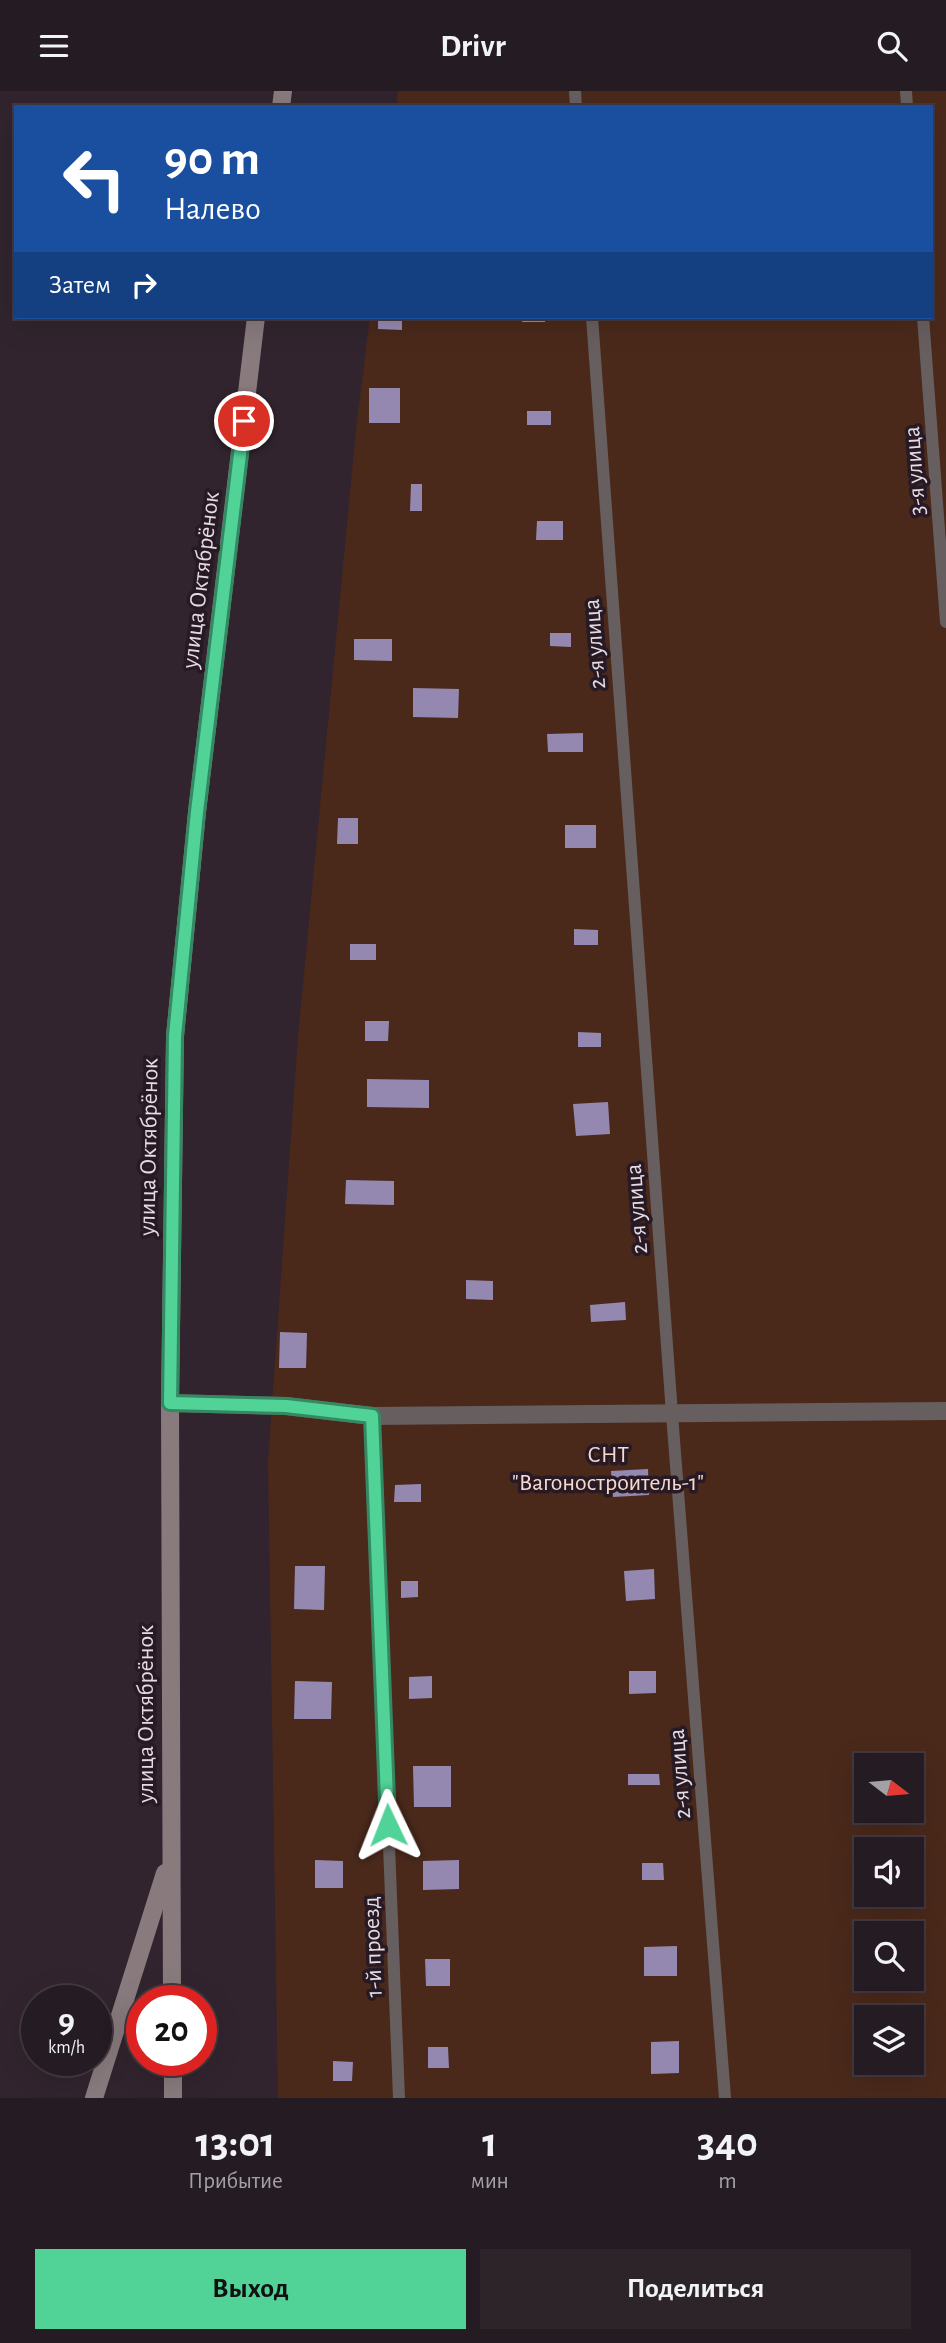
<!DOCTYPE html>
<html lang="ru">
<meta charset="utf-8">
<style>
:root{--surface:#251b22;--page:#2d242a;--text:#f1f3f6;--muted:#a3a1a5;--line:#423940;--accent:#51d397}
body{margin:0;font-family:"Alegreya Sans",sans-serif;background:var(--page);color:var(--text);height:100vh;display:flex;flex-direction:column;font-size:26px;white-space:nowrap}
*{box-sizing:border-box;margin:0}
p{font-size:23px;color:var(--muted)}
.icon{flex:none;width:38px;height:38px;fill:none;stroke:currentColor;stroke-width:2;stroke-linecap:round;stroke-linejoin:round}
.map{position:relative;height:2007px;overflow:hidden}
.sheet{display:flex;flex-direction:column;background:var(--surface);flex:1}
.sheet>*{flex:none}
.guide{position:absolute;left:14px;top:14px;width:919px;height:214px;border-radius:0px;box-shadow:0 7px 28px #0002,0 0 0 2px var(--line);background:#1a4fa0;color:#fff;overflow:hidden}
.needle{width:46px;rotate:106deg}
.tools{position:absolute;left:854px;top:1662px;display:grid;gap:14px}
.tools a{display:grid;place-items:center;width:70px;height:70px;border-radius:0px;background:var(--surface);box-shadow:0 7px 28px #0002,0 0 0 2px var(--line);font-size:35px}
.speed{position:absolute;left:21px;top:1894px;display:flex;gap:14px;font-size:35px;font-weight:700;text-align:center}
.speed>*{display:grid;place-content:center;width:91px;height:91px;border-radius:50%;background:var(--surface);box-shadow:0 7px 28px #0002,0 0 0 2px var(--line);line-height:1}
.speed small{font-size:18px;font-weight:400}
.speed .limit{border:10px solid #d22;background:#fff;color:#111}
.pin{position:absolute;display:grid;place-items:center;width:60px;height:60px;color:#fff;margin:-30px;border:4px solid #fff;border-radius:50%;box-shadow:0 2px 7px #0007}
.me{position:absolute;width:77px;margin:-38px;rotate:358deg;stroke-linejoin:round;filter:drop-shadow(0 0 5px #0008)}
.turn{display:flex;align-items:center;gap:24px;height:147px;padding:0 35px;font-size:32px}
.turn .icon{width:91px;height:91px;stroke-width:2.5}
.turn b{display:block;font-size:49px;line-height:60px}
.then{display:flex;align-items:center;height:66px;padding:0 35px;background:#0003;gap:14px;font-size:26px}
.eta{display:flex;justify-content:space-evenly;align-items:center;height:119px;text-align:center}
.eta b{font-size:42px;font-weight:600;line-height:49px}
.cta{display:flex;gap:14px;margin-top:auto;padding:14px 35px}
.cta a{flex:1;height:80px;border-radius:0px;background:var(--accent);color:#111;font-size:28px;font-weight:600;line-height:80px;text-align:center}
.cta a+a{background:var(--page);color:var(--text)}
header{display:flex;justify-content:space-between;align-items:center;height:91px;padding:0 35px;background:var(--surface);font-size:32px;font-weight:600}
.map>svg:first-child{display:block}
</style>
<header><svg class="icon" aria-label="menu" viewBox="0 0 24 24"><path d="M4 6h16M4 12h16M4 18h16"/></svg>Drivr<svg class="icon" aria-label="search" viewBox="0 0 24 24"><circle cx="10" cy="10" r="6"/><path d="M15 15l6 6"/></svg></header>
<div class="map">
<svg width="946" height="2007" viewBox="0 0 946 2007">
<rect width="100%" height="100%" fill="#31242e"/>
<path fill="#4a291b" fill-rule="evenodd" d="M398,0H946V2007H278L268,1370L298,946L356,339L370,226H931V16H396ZM866,1675H912V1720H866ZM866,1759H912V1804H866ZM866,1843H912V1888H866ZM866,1927H912V1972H866Z"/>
<g fill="#9588b0">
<polygon points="378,226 402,226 402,239 378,238"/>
<rect x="522" y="226" width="23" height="5"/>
<rect x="369" y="297" width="31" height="35"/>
<rect x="527" y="320" width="24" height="14"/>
<polygon points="411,393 422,393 422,420 410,420"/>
<polygon points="537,430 563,430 563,449 536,449"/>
<polygon points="550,542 571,542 571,556 550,555"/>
<polygon points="354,548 392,548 392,570 354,569"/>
<polygon points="413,597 459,598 458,627 413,626"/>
<polygon points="583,642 583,661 548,661 547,643"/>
<polygon points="338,727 358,727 358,753 337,753"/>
<rect x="565" y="734" width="31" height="23"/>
<polygon points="574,838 598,839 598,854 574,854"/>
<rect x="350" y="853" width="26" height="16"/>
<polygon points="365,930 389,930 388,950 365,950"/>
<polygon points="578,941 601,942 601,956 578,956"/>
<polygon points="367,988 429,989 429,1017 367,1016"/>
<polygon points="608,1011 610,1043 576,1045 573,1013"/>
<polygon points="346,1089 394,1090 394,1114 345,1113"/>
<polygon points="466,1189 493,1190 493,1209 466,1208"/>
<polygon points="625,1211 626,1229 591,1231 590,1214"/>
<polygon points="280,1241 307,1242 306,1277 279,1277"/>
<polygon points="648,1378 649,1404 613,1406 611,1380"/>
<polygon points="421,1393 421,1411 394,1411 395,1394"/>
<polygon points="295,1475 325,1475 324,1519 294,1518"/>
<polygon points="654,1478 655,1508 626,1510 624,1480"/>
<polygon points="401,1490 418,1490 418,1506 401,1507"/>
<polygon points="629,1580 656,1580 656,1602 629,1603"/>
<polygon points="432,1585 432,1607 409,1608 409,1586"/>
<polygon points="295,1590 332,1591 331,1628 294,1628"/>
<polygon points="413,1675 451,1675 451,1716 414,1716"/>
<polygon points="628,1683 659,1683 660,1694 628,1694"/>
<polygon points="315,1769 343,1770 343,1797 315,1797"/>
<polygon points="459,1769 459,1798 423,1799 423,1770"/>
<polygon points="642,1772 663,1772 664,1789 642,1789"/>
<polygon points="677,1855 677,1885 644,1885 644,1856"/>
<polygon points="425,1868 450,1868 450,1895 426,1895"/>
<polygon points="679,1950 679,1982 651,1983 651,1951"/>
<polygon points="428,1956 448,1956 449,1977 428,1977"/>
<polygon points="333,1970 353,1971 352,1990 333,1990"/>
</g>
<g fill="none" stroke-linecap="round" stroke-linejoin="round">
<g stroke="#675e5f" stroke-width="12">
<polyline points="575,0 576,16"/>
<polyline points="906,0 907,16"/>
<polyline points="592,226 672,1323 725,2007"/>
<polyline points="923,226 946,531"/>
<polyline points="372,1325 399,2007"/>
</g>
<polyline stroke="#675e5f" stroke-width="18" points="170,1312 286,1315 372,1325 946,1320"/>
<g stroke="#897b7d" stroke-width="18">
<polyline points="281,16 283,0"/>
<polyline points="172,1909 170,1312 175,945 197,721 256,226"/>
<polyline points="173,1969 173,2007"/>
<polyline points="94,2007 165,1782"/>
</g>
</g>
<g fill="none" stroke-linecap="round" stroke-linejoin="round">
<defs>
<polyline id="route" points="244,330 197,721 175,945 170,1312 286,1315 372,1325 388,1734"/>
</defs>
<use href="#route" stroke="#358962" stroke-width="18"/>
<use href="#route" stroke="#51d397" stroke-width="12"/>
</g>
<g text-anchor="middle" stroke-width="7" stroke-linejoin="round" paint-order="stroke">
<g font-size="24" fill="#e5dce3" stroke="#271a24">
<text transform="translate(914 380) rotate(-94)" y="8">3-я улица</text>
<text transform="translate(200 489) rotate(-83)" y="8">улица Октябрёнок</text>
<text transform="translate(594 553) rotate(-94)" y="8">2-я улица</text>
<text transform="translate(148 1056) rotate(-89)" y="8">улица Октябрёнок</text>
<text transform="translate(636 1118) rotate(-94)" y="8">2-я улица</text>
<text transform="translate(145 1623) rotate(-90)" y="8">улица Октябрёнок</text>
<text transform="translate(679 1683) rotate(-94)" y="8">2-я улица</text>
<text transform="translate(372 1856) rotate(-92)" y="8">1-й проезд</text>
</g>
<g font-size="24" fill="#f7dace" stroke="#271a24">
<text x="608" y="1371">СНТ<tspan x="608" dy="28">"Вагоностроитель-1"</tspan></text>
</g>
</g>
</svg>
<div class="tools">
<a><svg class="needle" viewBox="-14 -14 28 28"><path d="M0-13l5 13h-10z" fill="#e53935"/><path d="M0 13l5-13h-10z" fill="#a3a1a5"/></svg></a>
<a><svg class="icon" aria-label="sound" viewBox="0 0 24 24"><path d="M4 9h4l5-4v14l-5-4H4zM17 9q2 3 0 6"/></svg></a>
<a><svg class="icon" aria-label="search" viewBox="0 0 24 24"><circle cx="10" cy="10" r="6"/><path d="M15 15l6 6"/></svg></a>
<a><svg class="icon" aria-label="layers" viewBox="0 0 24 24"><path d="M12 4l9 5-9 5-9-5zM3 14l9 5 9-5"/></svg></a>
</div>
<div class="speed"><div>9<small>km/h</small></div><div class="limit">20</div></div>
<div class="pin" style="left:244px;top:330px;background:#d93025"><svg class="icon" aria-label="arrive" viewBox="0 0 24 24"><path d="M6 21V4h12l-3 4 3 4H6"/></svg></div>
<svg class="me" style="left:388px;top:1734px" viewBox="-20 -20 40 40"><path d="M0-17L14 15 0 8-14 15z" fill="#51d397" stroke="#fff" stroke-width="4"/></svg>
<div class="guide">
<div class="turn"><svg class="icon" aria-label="left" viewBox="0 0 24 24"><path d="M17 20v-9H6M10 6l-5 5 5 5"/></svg><div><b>90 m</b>Налево</div></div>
<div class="then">Затем<svg class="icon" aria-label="right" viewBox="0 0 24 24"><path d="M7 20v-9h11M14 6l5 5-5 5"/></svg></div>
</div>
</div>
<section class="sheet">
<div class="eta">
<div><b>13:01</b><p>Прибытие</p></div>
<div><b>1</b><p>мин</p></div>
<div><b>340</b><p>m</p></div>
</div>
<div class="cta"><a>Выход</a><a>Поделиться</a></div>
</section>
